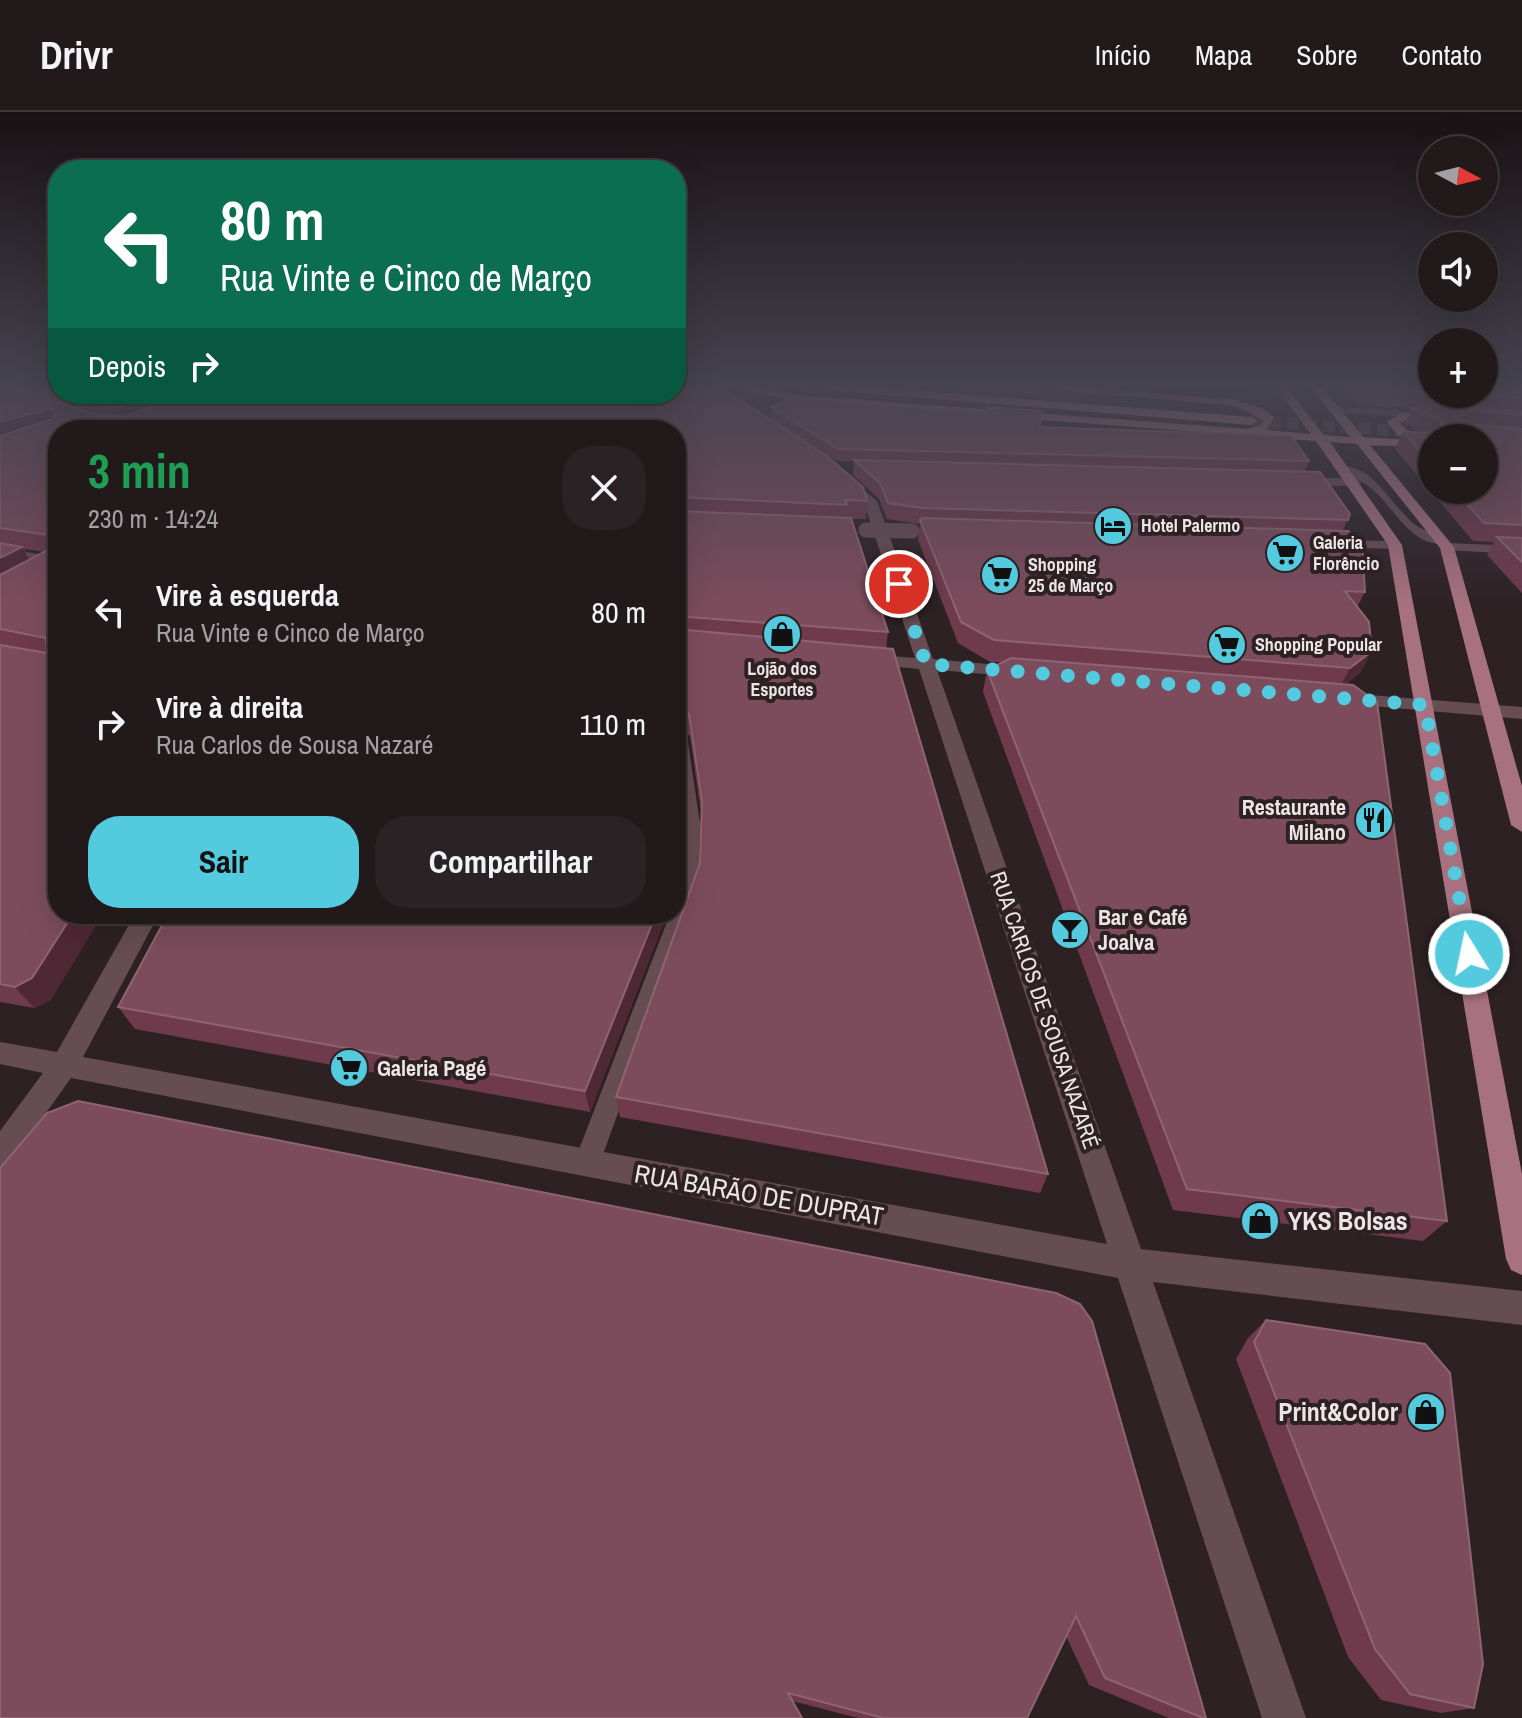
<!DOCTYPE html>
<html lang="pt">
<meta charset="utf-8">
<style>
:root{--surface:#22191b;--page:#2a2224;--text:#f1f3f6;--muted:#a2a0a3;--line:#3f383a;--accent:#54cade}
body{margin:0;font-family:"Archivo Narrow",sans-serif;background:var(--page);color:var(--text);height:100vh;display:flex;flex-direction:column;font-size:30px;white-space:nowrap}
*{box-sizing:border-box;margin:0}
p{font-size:26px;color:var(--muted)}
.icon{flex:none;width:44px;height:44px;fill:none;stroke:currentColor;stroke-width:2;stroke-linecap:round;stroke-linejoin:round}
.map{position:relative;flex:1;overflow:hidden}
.sheet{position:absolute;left:48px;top:308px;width:638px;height:504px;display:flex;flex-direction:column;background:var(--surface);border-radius:32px;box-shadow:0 8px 32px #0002,0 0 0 2px var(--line)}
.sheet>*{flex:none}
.hud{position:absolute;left:48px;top:48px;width:638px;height:244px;border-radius:32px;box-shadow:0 8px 32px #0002,0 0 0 2px var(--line);background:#0b6e4f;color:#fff;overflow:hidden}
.needle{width:52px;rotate:97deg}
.buttons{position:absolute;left:1418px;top:24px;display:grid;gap:16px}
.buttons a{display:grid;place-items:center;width:80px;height:80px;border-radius:50%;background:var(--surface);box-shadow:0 8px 32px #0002,0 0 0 2px var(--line);font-size:40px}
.pin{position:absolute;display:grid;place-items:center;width:68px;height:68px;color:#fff;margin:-34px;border:4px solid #fff;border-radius:50%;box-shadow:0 2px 8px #0007}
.me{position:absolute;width:88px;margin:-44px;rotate:350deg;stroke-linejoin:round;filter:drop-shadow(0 0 6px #0008)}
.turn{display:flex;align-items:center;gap:28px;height:168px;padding:0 40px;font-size:36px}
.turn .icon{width:104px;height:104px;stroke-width:2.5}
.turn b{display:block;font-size:56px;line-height:68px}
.then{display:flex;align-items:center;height:76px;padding:0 40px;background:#0003;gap:16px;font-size:30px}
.round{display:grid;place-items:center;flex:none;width:84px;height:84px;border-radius:32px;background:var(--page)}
.overview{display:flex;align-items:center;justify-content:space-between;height:136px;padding:0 40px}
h1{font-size:48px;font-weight:700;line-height:60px;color:#1e9e55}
.cta{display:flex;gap:16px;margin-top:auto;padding:16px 40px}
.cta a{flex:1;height:92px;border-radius:32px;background:var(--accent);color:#111;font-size:32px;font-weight:700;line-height:92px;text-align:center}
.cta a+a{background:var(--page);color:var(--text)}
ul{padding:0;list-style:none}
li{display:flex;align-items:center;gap:24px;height:112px;padding:0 40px}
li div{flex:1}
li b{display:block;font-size:30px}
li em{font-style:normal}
header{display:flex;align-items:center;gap:48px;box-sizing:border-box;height:112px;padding:0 40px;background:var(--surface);border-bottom:2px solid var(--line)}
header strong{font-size:38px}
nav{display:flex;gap:44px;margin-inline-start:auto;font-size:28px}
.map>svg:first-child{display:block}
</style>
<header>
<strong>Drivr</strong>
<nav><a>Início</a><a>Mapa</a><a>Sobre</a><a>Contato</a></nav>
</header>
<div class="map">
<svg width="1522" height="1606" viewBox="0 0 1522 1606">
<rect width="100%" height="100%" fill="#2d2124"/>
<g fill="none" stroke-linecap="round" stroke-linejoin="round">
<polyline stroke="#4a3e41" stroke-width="12" stroke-dasharray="12 6" stroke-linecap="butt" points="1251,309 1452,322"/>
<g fill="#664c53" fill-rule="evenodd">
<polygon points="1333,295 1410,299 1415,302 1410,305 1330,300"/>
<path d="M1338,354C1376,352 1391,396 1417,414C1425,419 1437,422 1446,426V432C1410,435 1395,396 1372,377C1363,369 1349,364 1338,358Z"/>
<polygon points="679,619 687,624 700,711 699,772 685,818 599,1053 595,1061 586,1064 577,1061 573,1053 670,802 676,802 682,711 676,664 676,620"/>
</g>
<g fill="#664c53" fill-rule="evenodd">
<polygon points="842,360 877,389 933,547 1020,555 1029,560 1020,565 937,558 1141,1137 1522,1179 1522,1213 1153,1170 1306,1606 1262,1606 1118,1166 71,966 11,1050 0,1054 0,1019 43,961 0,952 0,930 57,940 135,802 159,802 83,945 1107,1132 919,557 866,552 857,547 866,542 915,546 864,391 837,367 835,364"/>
<polygon points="1291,366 1354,366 1361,370 1354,374 1296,373 1289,369"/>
<polygon points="1324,428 1395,429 1402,433 1395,437 1329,435 1324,434"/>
<polygon points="0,436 58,445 58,455 0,446"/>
<polygon points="1344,581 1522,595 1522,607 1337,591 1335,587"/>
</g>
<polygon fill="#664c53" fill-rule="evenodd" points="1447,431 1522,434 1522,442 1442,438 1442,432"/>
<polygon fill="#a77180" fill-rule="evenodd" points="710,270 731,270 796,283 1246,317 1261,313 1264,308 1235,294 972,270 1015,270 1236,288 1262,296 1274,305 1267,318 1311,322 1272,270 1282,270 1324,323 1350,325 1307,270 1318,270 1454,435 1522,674 1522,720 1511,713 1440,436 1357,332 1330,330 1402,433 1522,1062 1522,1163 1511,1158 1506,1147 1388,433 1316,329 796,289"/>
<g fill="#b47889" fill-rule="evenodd">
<polygon points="762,270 805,270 1251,305 1257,309 1251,313 767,273"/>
<path d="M1401,301L1445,302L1447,304C1433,312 1415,302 1400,311L1405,317L1432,327V335L1359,333L1353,329L1359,325L1412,328L1397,323L1387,310Z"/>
</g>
<polyline stroke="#664c53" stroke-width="15" points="866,418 912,419"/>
</g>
<g fill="#6e3a4c" fill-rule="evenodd">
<path d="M0,270H58V282H676L867,389L866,407H851L888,520L886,537L1048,1062L1040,1081L620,1005L616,985L700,751L701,701L690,624L681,616L676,619V318H58L51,888L34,896L0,890ZM24,437L32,438L44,440L30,448Z"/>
<polygon points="949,270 1040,270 1040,276 1038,285 958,279"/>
<polygon points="1050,270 1249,270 1247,275 1097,274"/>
<path d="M1339,270H1522V481L1487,443L1494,430L1473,429L1395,337L1403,320H1424L1405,312L1412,296L1359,293ZM1432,326L1484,378H1432Z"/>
<polygon points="771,295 986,302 987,295 1040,315 1309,349 1305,360 1350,402 1343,418 1365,480 1357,495 1361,560 1346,572 1447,1109 1423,1129 1173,1098 983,580 987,558 1001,550 990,550 958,531 918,428 920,412 887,407 879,387 853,363 854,349 837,349 771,307"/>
<polygon points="667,802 590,1000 135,917 118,895"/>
<polygon points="1056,1181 1206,1606 1169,1606 1089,1573 1066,1524 1027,1606 858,1606 792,1589 0,1606"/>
<polygon points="1266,1208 1474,1596 1441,1601 1381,1588 1348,1545 1236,1247 1248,1226"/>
</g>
<g fill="#4f2835">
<polygon points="157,282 207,282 124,313 116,296"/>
<polygon points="49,297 57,313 0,330 0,310"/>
<polygon points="1470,299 1462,315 1461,305"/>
<polygon points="22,435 33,454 0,472 0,446"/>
<polygon points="1372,539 1361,560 1339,577 1350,556"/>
<polygon points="679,595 681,616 676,619 676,597"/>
<polygon points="677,689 679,711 676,756 676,707"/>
<polygon points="73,802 103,802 51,888 34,896 15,875"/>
<polygon points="656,802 667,802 590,1000 585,979"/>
</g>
<g fill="#7c4c5c" stroke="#8e6472" stroke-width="2">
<polygon points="0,270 99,304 126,304 187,282 676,282 676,270 702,270 718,274 827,344 863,375 867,389 845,388 847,393 676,385 676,318 58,318 58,802 73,802 32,866 15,875 0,872 0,533 47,541 46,526 0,517 0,463 50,437 48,423 0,416 0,324 53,307 57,300 49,297 0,310"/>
<polygon points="37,270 58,270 58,277"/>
<polygon points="959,270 1040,270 1040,276"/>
<polygon points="1358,270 1432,270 1432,281 1365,278"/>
<polygon points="1484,270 1522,270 1522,286 1442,282 1484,282"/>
<polygon points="74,282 157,282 116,296"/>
<polygon points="788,288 995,302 987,295 1040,299 1040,315 1291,324 1309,349 838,337 771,295"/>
<polygon points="1424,292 1522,299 1522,303 1470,299 1461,305 1466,312 1522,317 1522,413 1484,411 1454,378 1484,378 1484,326 1432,326 1432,353 1403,320 1442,321 1442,309 1412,296"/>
<polygon points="854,348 1320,360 1350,402 1348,408 922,396 888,391 880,371"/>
<polygon points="676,399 851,406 888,520 676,504"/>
<polygon points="923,406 1348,419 1362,429 1365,480 1345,479 1369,510 1372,539 1350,556 994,528 961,510 920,408"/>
<polygon points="1497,425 1522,426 1522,450"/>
<polygon points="0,431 22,435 0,446"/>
<polygon points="676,517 893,537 1048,1062 616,985 700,751 702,689 689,602 679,595 676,597"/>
<polygon points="1011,546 1353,573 1377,590 1447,1109 1187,1077 987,558"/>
<polygon points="168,802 656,802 585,979 118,895"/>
<polygon points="78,989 1056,1181 1080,1192 1092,1209 1206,1606 1203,1606 1105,1566 1076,1504 1027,1606 883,1606 788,1581 802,1606 0,1606 0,1056 47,1001"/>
<polygon points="1266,1208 1425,1232 1450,1261 1483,1552 1474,1596 1410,1582 1375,1537 1254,1230"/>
</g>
<linearGradient id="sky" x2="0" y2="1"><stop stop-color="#191214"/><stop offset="0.55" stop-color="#464350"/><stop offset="1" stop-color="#464350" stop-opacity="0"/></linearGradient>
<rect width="1522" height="495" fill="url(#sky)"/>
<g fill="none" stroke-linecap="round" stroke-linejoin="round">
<polyline stroke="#54cade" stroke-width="14" stroke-dasharray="0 25.2" points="899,472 926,552 1425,593 1469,842"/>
</g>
<defs>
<symbol id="hotel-disc" viewBox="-11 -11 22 22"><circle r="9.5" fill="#54cade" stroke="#2d2124"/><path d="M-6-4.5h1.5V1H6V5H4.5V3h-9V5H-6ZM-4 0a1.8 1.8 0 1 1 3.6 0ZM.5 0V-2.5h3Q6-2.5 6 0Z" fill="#111"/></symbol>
<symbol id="supermarket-disc" viewBox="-11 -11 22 22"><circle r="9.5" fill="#54cade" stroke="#2d2124"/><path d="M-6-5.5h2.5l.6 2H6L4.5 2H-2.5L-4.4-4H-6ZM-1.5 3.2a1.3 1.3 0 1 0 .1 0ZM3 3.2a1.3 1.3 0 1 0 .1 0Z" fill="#111"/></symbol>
<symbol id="shop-disc" viewBox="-11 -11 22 22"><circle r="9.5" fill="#54cade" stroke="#2d2124"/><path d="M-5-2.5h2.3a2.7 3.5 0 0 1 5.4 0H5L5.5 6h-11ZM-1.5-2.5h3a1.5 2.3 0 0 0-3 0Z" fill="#111"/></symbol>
<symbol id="restaurant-disc" viewBox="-11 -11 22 22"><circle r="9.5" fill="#54cade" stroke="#2d2124"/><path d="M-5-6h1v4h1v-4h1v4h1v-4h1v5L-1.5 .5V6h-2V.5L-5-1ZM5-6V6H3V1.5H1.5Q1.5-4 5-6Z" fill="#111"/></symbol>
<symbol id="bar-disc" viewBox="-11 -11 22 22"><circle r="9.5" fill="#54cade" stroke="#2d2124"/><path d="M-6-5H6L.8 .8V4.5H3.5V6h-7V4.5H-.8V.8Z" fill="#111"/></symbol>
</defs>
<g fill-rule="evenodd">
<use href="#hotel-disc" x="1091" y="392" width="44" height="44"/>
<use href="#supermarket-disc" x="1263" y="419" width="44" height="44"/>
<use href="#supermarket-disc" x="978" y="441" width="44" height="44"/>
<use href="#shop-disc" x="760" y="500" width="44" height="44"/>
<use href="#supermarket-disc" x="1205" y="511" width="44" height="44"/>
<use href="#restaurant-disc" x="1352" y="686" width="44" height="44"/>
<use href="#bar-disc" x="1048" y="796" width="44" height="44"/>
<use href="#supermarket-disc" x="327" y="934" width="44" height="44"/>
<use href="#shop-disc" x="1238" y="1087" width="44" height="44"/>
<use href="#shop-disc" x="1404" y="1278" width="44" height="44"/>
</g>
<g text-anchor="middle" stroke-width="8" stroke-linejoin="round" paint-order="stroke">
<g font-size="18" font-weight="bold" fill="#ece4e6" stroke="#2d2124" text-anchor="start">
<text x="1141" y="420">Hotel Palermo</text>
<text x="1313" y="437">Galeria<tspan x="1313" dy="21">Florêncio</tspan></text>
<text x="1028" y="459">Shopping<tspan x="1028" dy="21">25 de Março</tspan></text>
<text x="1255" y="539">Shopping Popular</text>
<text x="782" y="563" text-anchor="middle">Lojão dos<tspan x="782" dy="21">Esportes</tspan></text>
</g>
<g font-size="22" font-weight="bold" fill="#ece4e6" stroke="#2d2124" text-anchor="start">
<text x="1346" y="703" text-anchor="end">Restaurante<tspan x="1346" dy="25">Milano</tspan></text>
<text x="1098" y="813">Bar e Café<tspan x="1098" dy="25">Joalva</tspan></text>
<text x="377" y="964">Galeria Pagé</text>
</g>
<g font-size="22" fill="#ece4e6" stroke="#2d2124">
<text transform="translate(1045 898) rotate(71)" y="8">RUA CARLOS DE SOUSA NAZARÉ</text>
</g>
<g font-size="26" fill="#ece4e6" stroke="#2d2124">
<text transform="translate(759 1083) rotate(10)" y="9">RUA BARÃO DE DUPRAT</text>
</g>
<g font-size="26" font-weight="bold" fill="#ece4e6" stroke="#2d2124" text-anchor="start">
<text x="1288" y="1118">YKS Bolsas</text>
<text x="1398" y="1309" text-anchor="end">Print&amp;Color</text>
</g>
</g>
</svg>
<div class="buttons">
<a><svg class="needle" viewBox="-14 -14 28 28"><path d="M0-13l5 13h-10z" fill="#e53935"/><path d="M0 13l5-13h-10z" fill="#a2a0a3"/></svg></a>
<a><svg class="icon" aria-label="sound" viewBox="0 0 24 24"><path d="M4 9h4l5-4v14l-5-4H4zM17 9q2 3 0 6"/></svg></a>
<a>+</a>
<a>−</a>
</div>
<div class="pin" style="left:899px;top:472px;background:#d93025"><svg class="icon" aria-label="arrive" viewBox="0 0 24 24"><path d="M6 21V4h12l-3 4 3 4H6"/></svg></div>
<svg class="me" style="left:1469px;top:842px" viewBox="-20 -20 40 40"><circle r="17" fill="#54cade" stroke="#fff" stroke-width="3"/><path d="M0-11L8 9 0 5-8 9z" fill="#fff"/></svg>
<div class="hud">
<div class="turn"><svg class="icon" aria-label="left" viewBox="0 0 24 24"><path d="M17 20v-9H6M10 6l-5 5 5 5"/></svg><div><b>80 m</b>Rua Vinte e Cinco de Março</div></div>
<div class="then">Depois<svg class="icon" aria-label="right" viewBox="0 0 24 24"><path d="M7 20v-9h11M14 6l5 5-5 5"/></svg></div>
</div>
<section class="sheet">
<div class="overview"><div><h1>3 min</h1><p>230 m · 14:24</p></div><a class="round"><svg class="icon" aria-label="close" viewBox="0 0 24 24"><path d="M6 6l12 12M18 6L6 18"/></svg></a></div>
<ul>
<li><svg class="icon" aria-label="left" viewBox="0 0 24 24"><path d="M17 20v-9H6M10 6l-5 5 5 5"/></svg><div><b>Vire à esquerda</b><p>Rua Vinte e Cinco de Março</p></div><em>80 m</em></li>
<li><svg class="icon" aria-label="right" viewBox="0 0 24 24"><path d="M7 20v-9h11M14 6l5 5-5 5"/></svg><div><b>Vire à direita</b><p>Rua Carlos de Sousa Nazaré</p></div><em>110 m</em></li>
</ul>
<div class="cta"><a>Sair</a><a>Compartilhar</a></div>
</section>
</div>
